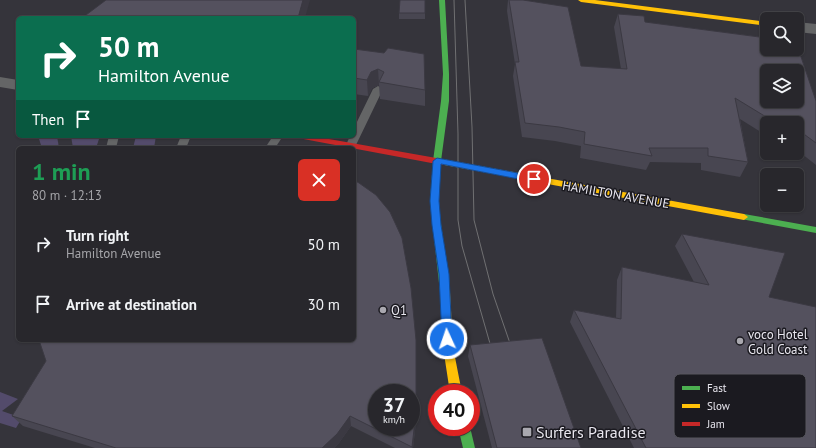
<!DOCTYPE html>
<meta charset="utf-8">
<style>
:root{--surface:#28272c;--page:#302f34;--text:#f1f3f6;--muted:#a5a5a9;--line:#444448}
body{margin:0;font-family:"PT Sans",sans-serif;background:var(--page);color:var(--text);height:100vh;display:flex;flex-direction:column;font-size:15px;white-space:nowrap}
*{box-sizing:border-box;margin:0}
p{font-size:13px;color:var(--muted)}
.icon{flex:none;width:22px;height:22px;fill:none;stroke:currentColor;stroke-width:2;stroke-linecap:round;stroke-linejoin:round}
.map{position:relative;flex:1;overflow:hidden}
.panel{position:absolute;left:16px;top:146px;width:340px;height:196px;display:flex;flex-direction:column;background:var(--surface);border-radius:6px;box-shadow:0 1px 3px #0004,0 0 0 1px var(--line)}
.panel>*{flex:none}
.hud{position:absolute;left:16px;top:16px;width:340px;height:122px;border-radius:6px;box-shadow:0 1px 3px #0004,0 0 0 1px var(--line);background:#0b6e4f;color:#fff;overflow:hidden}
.tools{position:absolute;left:760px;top:12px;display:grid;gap:8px}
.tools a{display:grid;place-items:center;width:44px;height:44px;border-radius:6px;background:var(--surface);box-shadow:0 1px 3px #0004,0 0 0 1px var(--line);font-size:20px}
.speed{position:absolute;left:368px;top:384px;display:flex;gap:8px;font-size:20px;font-weight:700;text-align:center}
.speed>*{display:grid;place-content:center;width:52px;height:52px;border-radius:50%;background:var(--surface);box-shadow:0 1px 3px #0004,0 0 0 1px var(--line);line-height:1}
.speed small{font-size:10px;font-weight:400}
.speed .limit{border:6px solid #d22;background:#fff;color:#111}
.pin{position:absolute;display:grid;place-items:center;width:34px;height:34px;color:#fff;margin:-17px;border:2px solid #fff;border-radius:50%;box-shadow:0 1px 4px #0007}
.me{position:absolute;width:44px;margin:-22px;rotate:357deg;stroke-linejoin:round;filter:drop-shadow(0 0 3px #0008)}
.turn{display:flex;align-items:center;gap:14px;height:84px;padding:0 16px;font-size:18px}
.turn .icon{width:52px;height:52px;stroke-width:2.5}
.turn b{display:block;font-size:28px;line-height:34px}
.then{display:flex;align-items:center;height:38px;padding:0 16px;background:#0003;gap:8px;font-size:15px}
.round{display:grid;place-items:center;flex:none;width:42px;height:42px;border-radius:6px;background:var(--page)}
.headline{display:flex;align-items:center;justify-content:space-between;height:68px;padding:0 16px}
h1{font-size:24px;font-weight:600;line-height:30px;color:#1e9e55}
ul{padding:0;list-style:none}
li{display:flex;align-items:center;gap:12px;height:60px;padding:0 16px}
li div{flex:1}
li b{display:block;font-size:15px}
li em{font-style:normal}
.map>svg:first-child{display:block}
</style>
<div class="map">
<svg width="816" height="448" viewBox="0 0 816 448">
<rect width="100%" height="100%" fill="#35343b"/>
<g fill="#534b6b">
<polygon points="38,136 57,136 59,148 42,148"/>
<polygon points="71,136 100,136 96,148 73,148"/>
<polygon points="136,136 156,136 154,148 133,148"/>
<polygon points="0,392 18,399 2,411 22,418 16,428 0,423"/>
</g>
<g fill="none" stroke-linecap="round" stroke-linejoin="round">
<g fill="#646566" fill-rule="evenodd">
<polygon points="378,86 383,89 356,145 352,148 347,147 346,145 350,136 354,136 354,128 373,89"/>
<polygon points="109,136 119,136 116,148 106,148"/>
<polygon points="181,136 191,136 186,148 176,148"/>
<polygon points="273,136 283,136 275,148 265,148"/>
</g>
<g fill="#646566" fill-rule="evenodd">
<polygon points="797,22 816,24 816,34 797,32"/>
<polygon points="0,77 18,80 18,90 0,87"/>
</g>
<g fill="#4caf50" fill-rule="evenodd">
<polygon points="439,0 445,0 449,74 449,101 441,161 438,201 450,292 449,295 445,296 441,295 440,292 430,201 433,161 441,101 443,74"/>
<polygon points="744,214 816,227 816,233 741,219 740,217 741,215"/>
<polygon points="458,427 470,427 475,448 463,448"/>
</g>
<g fill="#ffc107" fill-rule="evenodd">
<polygon points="578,0 595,0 767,22 767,26 581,2"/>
<polygon points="442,159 744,214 748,217 744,220 439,164 438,162 439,160"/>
<polygon points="445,288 449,289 450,292 453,347 462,393 450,393 443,347 440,292 441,289"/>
</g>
<polygon fill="#c62828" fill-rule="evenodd" points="294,136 312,136 442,159 446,162 442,165 298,138"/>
<g stroke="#707072" stroke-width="1">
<polyline points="454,0 458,134 458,220 462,246 493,354"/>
<polyline points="465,0 472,127 474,220 493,294 513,352"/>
</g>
</g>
<g fill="#484651">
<polygon points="425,0 425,19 399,19 399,13"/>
<polygon points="508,0 523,0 581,66 621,69 614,27 618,14 645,22 816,101 816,165 797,150 797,123 767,123 767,136 740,119 748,162 740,177 701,170 701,163 650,162 646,170 580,158 581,146 555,141 522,137 513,76 515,64 507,11"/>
<polygon points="354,50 425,90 425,106 380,99 379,85 372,88 368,96 354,94"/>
<polygon points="682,234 769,297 816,448 634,448 570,322 574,310 616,318 617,280 622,267 694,282 675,246"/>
<polygon points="470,345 581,448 492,448 468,356"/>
<polygon points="46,361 416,422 413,448 395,448 351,426 339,443 334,448 95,448 23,426 12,416"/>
</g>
<g fill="#3b3942">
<polygon points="303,0 310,0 305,18 298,18"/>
<polygon points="378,69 379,85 372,88 368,96 367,80 371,72"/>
<polygon points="416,412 416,422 413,448 412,448"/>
<polygon points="350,416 351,426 339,443 334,448 322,448"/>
</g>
<g fill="#54515e" stroke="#3b3942" fill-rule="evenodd">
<polygon points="106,0 303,0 298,18 82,18"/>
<polygon points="400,0 425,0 425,13 399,13"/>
<path d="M509,0H523L568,7L581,66L627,69L618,14L644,16L645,22L767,38V49H797V45L816,101V143L797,129V123H776L735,98L748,162L708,156V148H649L652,156L584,144L585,132L559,127L525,123L515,62H519ZM767,71H797V101H767Z"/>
<polygon points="388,48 424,54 425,90 379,82 384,72 378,69 371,72 367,80 354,78 354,49 384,53"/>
<path d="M354,180L359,183L376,195L390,212L402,238L411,288L416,340V412L412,447L350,416L337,434L322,448H116L12,416L46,361L39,340H354ZM377,393H411V427H377Z"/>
<polygon points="682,234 785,253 769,297 816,307 816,448 646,448 574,310 621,319 622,267 709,285"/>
<polygon points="542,338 581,448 497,448 470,345"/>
</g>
<polygon fill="#1a73e8" stroke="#114b97" points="437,158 534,176 539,179 534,182 441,164 439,201 441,225 449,274 452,339 451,342 447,344 443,342 442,339 439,274 432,225 430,201 433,161"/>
<g fill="#a9a8af" stroke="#1b1a20" stroke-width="1.5">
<circle cx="383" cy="310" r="4"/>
<circle cx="740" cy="341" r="4"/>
<rect x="522" y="427" width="10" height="10" rx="2"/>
</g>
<g text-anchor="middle" stroke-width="3" stroke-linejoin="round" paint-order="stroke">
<g font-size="13" fill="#e8e6ee" stroke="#1b1a20">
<text transform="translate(616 194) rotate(10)" y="5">HAMILTON AVENUE</text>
</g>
<g font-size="13" fill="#e8e6ee" stroke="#1b1a20" text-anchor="start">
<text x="391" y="315">Q1</text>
<text x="748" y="339">voco Hotel<tspan x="748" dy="15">Gold Coast</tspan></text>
</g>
<g font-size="16" fill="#e8e6ee" stroke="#1b1a20" text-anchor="start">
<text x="536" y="438">Surfers Paradise</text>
</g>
</g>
<rect x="674" y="374" width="132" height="64" rx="6" fill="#1b1a20" stroke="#58575e" stroke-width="1"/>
<rect x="682" y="386" width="18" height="4" fill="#4caf50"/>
<rect x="682" y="404" width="18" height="4" fill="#ffc107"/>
<rect x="682" y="422" width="18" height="4" fill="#c62828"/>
<g font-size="11" fill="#e8e6ee">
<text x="707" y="392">Fast</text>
<text x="707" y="410">Slow</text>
<text x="707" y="428">Jam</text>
</g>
</svg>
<div class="tools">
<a><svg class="icon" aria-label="search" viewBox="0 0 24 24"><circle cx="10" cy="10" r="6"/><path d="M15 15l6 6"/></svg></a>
<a><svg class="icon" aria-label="layers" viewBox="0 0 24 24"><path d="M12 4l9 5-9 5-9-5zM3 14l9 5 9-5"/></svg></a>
<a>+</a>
<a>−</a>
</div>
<div class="speed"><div>37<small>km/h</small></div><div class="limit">40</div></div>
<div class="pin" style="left:534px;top:179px;background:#d93025"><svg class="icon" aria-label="arrive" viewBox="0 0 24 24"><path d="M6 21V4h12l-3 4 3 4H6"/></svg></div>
<svg class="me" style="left:447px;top:339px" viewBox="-20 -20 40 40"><circle r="17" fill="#1a73e8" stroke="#fff" stroke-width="3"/><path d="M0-11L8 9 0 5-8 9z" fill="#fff"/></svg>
<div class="hud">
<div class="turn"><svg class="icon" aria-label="right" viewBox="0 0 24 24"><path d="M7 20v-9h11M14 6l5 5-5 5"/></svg><div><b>50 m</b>Hamilton Avenue</div></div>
<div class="then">Then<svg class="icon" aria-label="arrive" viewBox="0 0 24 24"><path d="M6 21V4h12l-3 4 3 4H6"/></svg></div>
</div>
<section class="panel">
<div class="headline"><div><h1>1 min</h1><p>80 m · 12:13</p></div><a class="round" style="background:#d93025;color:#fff"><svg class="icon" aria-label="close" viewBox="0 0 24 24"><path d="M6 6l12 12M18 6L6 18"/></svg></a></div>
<ul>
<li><svg class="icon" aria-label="right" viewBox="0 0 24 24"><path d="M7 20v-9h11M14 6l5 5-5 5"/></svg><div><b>Turn right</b><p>Hamilton Avenue</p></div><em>50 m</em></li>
<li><svg class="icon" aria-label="arrive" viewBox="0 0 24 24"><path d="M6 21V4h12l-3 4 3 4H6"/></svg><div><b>Arrive at destination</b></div><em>30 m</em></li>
</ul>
</section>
</div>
